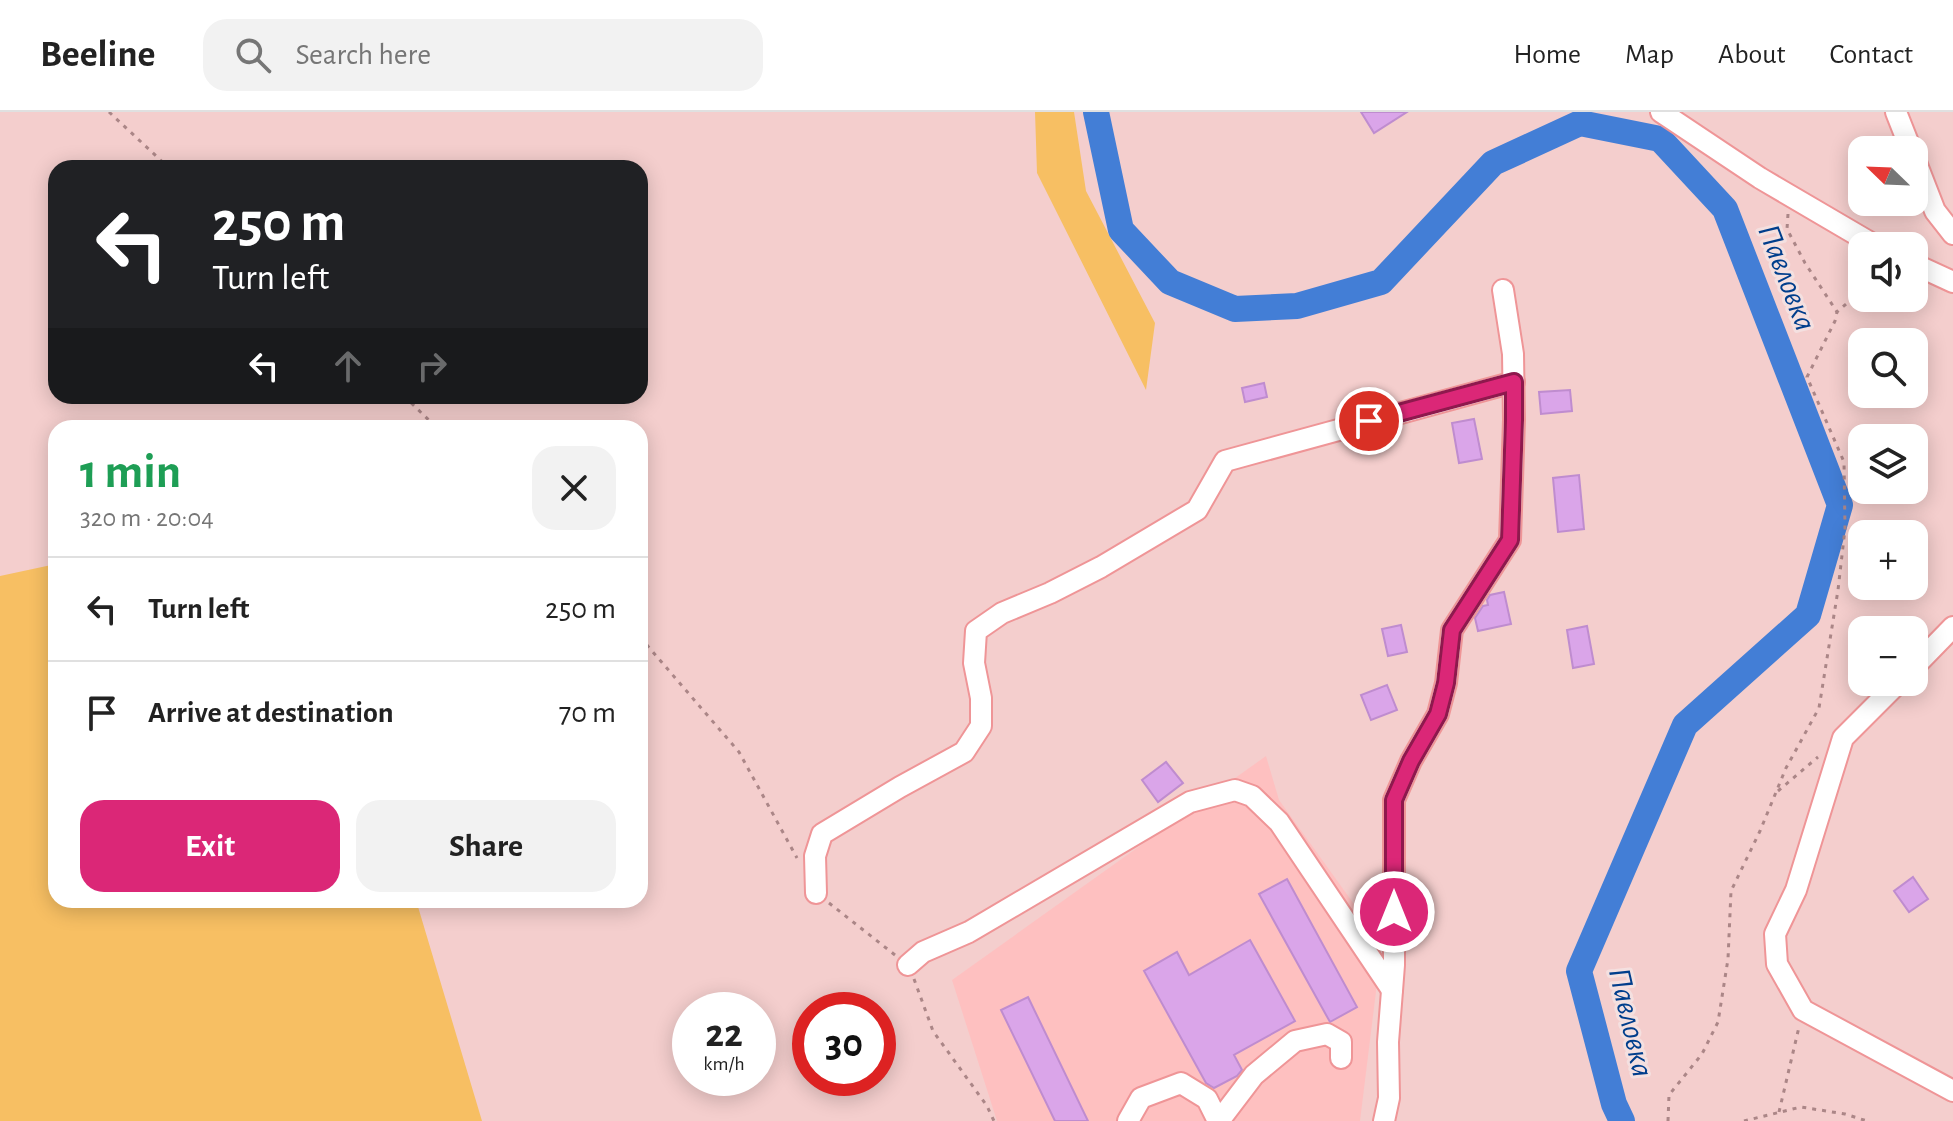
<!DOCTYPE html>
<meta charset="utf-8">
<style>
:root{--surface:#fff;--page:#f2f2f2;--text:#222;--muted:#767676;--line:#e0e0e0;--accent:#db2777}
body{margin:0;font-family:"Alegreya Sans",sans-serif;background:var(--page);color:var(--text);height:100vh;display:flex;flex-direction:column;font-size:30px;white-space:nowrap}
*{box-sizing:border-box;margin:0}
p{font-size:26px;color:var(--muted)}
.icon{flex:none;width:44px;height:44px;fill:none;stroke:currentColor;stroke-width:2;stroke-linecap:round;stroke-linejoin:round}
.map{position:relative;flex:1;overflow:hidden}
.drawer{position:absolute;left:48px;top:308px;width:600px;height:488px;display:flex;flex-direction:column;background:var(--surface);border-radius:24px;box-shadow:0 4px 20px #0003}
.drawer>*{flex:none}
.guide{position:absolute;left:48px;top:48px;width:600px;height:244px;border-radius:24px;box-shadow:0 4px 20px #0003;background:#202124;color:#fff;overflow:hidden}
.needle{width:52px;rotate:293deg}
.buttons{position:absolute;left:1848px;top:24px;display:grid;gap:16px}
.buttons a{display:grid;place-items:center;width:80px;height:80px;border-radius:16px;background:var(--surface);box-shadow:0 4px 20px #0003;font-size:40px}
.speed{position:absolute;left:672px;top:880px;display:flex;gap:16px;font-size:40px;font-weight:700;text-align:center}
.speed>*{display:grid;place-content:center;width:104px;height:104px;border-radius:50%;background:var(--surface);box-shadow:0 4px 20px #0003;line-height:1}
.speed small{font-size:20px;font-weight:400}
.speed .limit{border:12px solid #d22;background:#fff;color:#111}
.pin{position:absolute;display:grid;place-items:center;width:68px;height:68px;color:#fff;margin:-34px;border:4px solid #fff;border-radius:50%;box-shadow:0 2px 8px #0007}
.me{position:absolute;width:88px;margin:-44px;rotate:0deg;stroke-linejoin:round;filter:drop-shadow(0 0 6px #0008)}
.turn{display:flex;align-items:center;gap:28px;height:168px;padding:0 32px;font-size:36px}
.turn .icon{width:104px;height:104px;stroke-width:2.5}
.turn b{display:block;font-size:56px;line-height:68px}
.lanes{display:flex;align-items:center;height:76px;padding:0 32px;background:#0003;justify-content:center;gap:40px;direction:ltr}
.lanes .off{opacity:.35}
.round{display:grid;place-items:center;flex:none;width:84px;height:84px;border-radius:24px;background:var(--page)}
.head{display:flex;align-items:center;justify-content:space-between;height:136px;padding:0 32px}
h1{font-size:48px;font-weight:700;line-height:60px;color:#1e9e55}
.action{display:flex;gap:16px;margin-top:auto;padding:16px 32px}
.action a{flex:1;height:92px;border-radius:24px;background:var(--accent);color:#fff;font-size:32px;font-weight:700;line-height:92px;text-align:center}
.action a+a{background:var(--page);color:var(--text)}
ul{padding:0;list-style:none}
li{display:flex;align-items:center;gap:24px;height:104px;padding:0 32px;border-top:2px solid var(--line)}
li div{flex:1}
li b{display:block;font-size:30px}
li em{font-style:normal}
header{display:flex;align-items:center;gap:48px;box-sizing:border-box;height:112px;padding:0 40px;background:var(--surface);border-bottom:2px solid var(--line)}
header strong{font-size:38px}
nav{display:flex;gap:44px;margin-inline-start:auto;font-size:28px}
.search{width:560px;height:72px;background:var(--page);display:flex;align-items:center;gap:20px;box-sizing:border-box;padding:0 28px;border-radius:24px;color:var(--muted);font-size:30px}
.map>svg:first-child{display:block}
</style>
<header>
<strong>Beeline</strong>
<div class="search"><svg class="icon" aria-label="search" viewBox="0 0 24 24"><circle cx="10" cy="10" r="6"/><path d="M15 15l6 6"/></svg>Search here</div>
<nav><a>Home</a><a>Map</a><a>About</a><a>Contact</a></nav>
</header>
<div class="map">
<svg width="1953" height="1009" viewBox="0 0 1953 1009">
<rect width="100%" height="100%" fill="#f4cecd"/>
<polygon fill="#fec0c0" points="1266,644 1279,688 1382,831 1360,1009 997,1009 952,868"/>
<g fill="#f7bf63">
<polygon points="1035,0 1074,0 1086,79 1155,211 1146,278 1037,61"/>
<polygon points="56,452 56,788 416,788 482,1009 0,1009 0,464"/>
</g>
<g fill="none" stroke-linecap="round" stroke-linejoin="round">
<polyline stroke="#437ed6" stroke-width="26" points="1096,0 1121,118 1170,170 1235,197 1297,194 1381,170 1493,51 1580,11 1660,27 1725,97 1840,393 1808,503 1685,613 1579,859 1614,992 1622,1009"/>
</g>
<g fill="#daa5e9" stroke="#bf8ccf" stroke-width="2">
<polygon points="1361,0 1407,0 1374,21"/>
<polygon points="1264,271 1267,285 1245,290 1242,276"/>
<polygon points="1570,278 1572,299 1541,302 1539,280"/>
<polygon points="1474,307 1482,347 1459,351 1452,311"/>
<polygon points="1579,363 1584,417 1558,420 1553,366"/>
<polygon points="1504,480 1511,512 1478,519 1475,506 1483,494 1488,493 1487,488 1490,483"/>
<polygon points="1401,513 1407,540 1388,544 1382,517"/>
<polygon points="1587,514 1594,552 1573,556 1567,518"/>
<polygon points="1387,573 1397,598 1371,608 1361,583"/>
<polygon points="1166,650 1183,671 1158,690 1142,668"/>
<polygon points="1913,765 1928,787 1909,800 1894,779"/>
<polygon points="1287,767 1357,895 1330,910 1259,782"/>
<polygon points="1250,828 1295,909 1234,943 1242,958 1237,964 1214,976 1206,971 1144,859 1177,840 1189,863"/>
<polygon points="1028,885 1088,1009 1055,1009 1001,898"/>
</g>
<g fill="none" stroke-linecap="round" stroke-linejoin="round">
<defs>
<g id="minor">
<polyline points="1661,0 1760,66 1876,134"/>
<polyline points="1896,0 1911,38"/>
<polyline points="1914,45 1935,99 1953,122"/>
<polyline points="1914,152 1953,170"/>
<polyline points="1914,555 1953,515"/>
<polyline points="1899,570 1843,626 1796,778 1775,822 1777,852 1803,898 1953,979"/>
<polyline points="816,781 815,744 822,722 900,675 964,640 981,614 981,586 974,551 976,519 1002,501 1050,481 1101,455 1197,398 1225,349 1514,270"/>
<polyline points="908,853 923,840 969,820 1190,690 1235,678 1252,684 1279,710 1392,878"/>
<polyline points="1128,1009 1141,986 1181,971 1207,987 1218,1009"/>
<polyline points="1219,1009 1254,963 1295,929 1327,922 1341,930 1341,946"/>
<polyline points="1384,1009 1389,986 1388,930 1394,853 1394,688 1411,649 1438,602 1446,571 1452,518 1510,428 1514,308 1513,242 1503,178"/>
</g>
</defs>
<use href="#minor" stroke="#ef9597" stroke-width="24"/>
<g stroke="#ab8687" stroke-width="3" stroke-dasharray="4 6" stroke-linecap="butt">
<polyline points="109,0 169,56"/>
<polyline points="1788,102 1787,117 1805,151 1837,200"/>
<polyline points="404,284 437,316"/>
<polyline points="640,525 739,640 797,746"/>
<polyline points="1778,679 1818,645"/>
<polyline points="829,791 895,843"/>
<polyline points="914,867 933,919 987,994 994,1009"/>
<polyline points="1779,1000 1799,915"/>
<polyline points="1668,1009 1669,983 1702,942 1718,910 1728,847 1731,779 1760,719 1786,656 1819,596 1838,478 1845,417 1844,350 1807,265 1835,209 1837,200 1862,178"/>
<polyline points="1744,1009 1801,995 1845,1002 1867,1009"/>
</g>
<use href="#minor" stroke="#fff" stroke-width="20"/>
</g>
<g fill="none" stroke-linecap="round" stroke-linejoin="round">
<defs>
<polyline id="route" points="1369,309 1514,270 1514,308 1510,428 1452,518 1446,571 1438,602 1411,649 1394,688 1394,800"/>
</defs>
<use href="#route" stroke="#8e194d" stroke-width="20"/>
<use href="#route" stroke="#db2777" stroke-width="14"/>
</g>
<g text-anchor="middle" stroke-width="6" stroke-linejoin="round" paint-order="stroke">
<g font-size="32" font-style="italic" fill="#003e8c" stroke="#f4e0e0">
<text transform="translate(1788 165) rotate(69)" y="11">Павловка</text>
<text transform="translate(1632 910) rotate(77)" y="11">Павловка</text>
</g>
</g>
</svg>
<div class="buttons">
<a><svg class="needle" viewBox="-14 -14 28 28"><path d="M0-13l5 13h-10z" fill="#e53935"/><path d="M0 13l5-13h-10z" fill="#767676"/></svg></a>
<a><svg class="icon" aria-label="sound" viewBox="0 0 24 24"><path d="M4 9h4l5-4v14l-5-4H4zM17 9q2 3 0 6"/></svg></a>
<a><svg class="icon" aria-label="search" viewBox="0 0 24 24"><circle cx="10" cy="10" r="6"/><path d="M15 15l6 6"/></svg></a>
<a><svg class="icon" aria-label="layers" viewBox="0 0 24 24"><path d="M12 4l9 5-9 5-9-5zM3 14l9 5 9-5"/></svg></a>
<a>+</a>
<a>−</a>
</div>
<div class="speed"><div>22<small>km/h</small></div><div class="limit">30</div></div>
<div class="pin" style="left:1369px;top:309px;background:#d93025"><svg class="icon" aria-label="arrive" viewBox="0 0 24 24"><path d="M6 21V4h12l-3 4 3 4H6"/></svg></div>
<svg class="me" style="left:1394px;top:800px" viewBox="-20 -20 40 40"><circle r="17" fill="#db2777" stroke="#fff" stroke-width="3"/><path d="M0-11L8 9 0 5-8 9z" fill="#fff"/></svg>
<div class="guide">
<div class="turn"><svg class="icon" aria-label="left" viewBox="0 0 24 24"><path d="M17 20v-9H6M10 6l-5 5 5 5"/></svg><div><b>250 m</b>Turn left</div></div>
<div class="lanes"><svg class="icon" aria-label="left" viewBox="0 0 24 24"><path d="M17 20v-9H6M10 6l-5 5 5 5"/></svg><svg class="icon off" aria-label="ahead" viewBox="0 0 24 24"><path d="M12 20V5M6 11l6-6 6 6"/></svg><svg class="icon off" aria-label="right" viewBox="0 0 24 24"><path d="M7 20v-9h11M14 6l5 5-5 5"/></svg></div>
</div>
<section class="drawer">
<div class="head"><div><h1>1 min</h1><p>320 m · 20:04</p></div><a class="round"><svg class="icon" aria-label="close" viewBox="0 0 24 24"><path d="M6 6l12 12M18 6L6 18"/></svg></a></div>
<ul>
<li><svg class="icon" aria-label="left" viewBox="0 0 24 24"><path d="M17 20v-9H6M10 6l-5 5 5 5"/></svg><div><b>Turn left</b></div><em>250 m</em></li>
<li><svg class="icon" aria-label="arrive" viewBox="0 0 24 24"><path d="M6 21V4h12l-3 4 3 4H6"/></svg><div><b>Arrive at destination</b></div><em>70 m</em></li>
</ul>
<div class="action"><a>Exit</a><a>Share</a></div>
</section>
</div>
